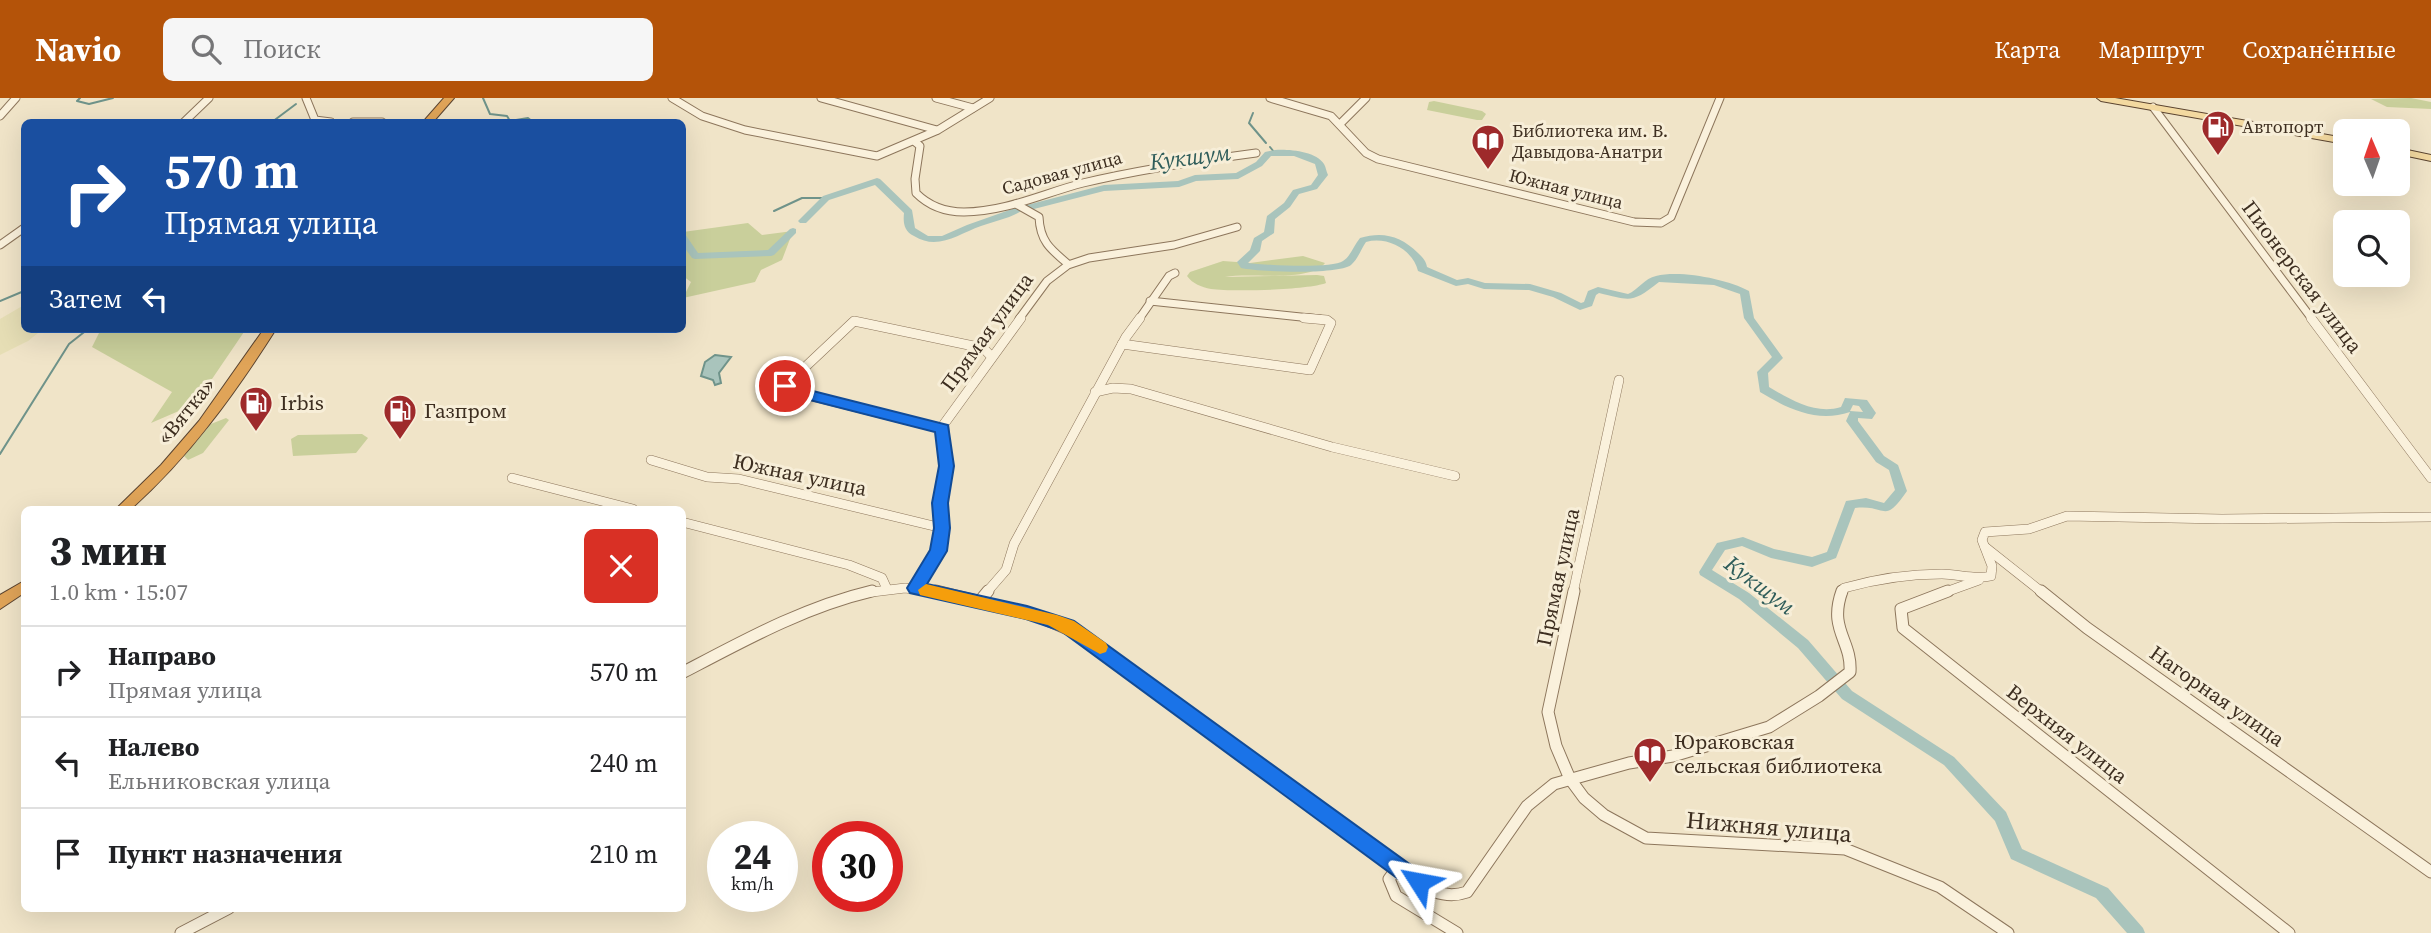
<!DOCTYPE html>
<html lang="ru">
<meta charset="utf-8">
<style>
:root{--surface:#fff;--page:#f6f6f6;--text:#202124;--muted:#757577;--line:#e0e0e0;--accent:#b45309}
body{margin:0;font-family:"Source Serif 4",serif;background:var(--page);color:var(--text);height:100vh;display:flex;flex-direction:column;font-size:26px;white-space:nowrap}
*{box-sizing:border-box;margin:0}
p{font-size:23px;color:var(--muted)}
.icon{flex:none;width:38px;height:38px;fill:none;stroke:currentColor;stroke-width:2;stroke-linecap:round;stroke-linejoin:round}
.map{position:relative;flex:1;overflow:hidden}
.details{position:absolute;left:21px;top:408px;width:665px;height:406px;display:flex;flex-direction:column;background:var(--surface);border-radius:10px;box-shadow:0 7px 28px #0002}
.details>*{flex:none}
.banner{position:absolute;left:21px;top:21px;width:665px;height:214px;border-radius:10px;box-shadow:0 7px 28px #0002;background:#1a4fa0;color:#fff;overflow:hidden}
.needle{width:46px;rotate:358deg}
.tools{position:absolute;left:2333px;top:21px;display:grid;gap:14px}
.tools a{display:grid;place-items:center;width:77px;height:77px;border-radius:10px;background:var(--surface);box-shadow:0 7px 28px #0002;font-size:35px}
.speed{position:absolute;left:707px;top:723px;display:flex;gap:14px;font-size:35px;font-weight:700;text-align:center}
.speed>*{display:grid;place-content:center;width:91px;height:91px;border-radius:50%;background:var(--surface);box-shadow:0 7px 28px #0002;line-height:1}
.speed small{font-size:18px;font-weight:400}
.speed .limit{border:10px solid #d22;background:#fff;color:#111}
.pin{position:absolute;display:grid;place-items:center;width:60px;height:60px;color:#fff;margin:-30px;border:4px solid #fff;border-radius:50%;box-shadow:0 2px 7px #0007}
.me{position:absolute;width:77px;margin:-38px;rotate:304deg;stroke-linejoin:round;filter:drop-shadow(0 0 5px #0008)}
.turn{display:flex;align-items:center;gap:24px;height:147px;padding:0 28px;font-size:32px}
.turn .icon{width:91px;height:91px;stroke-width:2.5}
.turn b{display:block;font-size:49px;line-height:60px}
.then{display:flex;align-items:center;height:66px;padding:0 28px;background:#0003;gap:14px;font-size:26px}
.round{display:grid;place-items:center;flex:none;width:74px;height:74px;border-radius:10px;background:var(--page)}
.head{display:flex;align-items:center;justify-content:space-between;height:119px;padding:0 28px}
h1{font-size:42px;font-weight:800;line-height:52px}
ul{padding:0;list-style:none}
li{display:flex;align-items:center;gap:21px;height:91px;padding:0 28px;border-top:2px solid var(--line)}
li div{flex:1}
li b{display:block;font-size:26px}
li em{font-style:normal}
header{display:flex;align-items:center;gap:42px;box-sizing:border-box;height:98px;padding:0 35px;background:var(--accent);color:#fff}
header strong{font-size:33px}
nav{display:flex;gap:38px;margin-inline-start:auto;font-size:24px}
.search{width:490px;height:63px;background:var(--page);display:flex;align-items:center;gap:18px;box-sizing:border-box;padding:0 24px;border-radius:10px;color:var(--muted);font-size:26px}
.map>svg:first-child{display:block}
</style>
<header>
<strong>Navio</strong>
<div class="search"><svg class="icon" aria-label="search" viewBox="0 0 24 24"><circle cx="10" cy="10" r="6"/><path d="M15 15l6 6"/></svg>Поиск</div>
<nav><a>Карта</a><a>Маршрут</a><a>Сохранённые</a></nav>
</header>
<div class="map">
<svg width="2431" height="835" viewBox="0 0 2431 835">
<rect width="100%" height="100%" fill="#f0e4c8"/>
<polygon fill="#e6deb5" points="24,207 24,231 43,231 28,243 0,257 0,221"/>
<g fill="#c9cf9b">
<polygon points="2411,0 2431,4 2431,11 2387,9 2371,1"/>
<polygon points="1434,3 1482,13 1486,16 1482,22 1477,22 1427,12 1429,4"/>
<polygon points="748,125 762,137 793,133 782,162 761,172 755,184 683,200 691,184 683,178 683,134"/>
<path d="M1303,158L1325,165C1310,185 1249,174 1225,179L1317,177L1324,178L1326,185C1308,192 1232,194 1211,191C1201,189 1193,186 1187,178L1190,174L1223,163L1250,165Z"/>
<polygon points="101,231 246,231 195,306 151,325 172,294 92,249"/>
<polygon points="226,320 229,322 203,355 188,362 184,358 211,326"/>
<polygon points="362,336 368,340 356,355 293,358 291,341 298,337"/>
</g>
<polygon fill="#a9c4bc" stroke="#6f938a" stroke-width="2" points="715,257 731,259 719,275 721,285 715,287 713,282 701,278 705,264"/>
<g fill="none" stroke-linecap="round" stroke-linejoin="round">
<g stroke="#6f938a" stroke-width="2">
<polyline points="80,0 77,3 89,6 113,0"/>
<polyline points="483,0 490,16 507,18 510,23 528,20 533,24"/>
<polyline points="1253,15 1249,25 1266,45"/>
<polyline points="272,24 296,6"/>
<polyline points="1270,49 1274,54"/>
<polyline points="774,113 802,100 826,100"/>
<polyline points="0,203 24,193"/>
<polyline points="0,356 69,246 88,231"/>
</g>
<g fill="#a9c4bc" fill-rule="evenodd">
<path d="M1275,52C1288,51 1316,53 1324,66C1326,69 1326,73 1328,77L1317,91L1299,96L1290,109L1275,121L1274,135L1262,143L1260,153L1248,165C1265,167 1332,171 1343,163C1351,158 1354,147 1360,140C1383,133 1401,138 1418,155C1423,160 1426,163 1427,169L1457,182L1468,180L1485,185L1530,186L1561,195L1581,205L1584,204L1588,193L1598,189L1628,196C1638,192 1645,180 1656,178C1681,172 1726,181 1749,193L1754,220L1783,260L1768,275L1769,289C1791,302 1816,317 1841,309L1845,300L1867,302L1876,315L1872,321L1858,320V323L1884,358L1898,367L1907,393C1883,428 1887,406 1855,410L1836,460L1812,469L1771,460L1742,448L1725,452L1712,472L1749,495L1808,542L1852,593L1954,659L2006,714L2022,751L2108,790L2143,830L2145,835H2127L2096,800L2011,761L1995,723L1944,667L1842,601L1798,550L1739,501L1700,477L1699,474L1717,445L1743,439L1774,451L1812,459L1827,454L1846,403L1866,400L1884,405L1895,392L1889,372L1876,364L1846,323L1850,314C1817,325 1788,311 1760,294L1757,274L1772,259L1744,220L1740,196L1714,187L1659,184C1632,205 1632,203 1599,195L1596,197L1592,208L1580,212L1553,199L1529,192L1484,191L1468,186L1456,188L1418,173C1413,152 1388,138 1366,144C1361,151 1358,161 1351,167C1337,177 1260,174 1241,170L1237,164L1250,152L1254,140L1264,134L1267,118L1284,105L1293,92L1311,87L1318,77L1315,66L1294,58H1271L1262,68L1238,81L1196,83L1179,89L1104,93L1030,112L1025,109L1027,107L1104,87L1178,83L1195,77L1236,75L1256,64L1265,54ZM1853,307L1859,308L1863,314L1850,313Z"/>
<path d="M877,80L880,81L912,112L915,130L928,138H942L967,127L1015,110L1018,109L1023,112C1011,120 995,123 981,128C958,136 938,153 914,138C904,133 903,125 904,115L875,87L829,102L806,125H800L798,123L823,98Z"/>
<polygon points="793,130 796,131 796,135 774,157 771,158 695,161 692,160 682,146 682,135 685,136 698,155 768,152 790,131"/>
</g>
<defs>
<g id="minor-far2">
<polyline points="306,0 315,22 331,24"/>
<polyline points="672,0 702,18 745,32 877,58 938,32 990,0"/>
<polyline points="821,0 937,32"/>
<polyline points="936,0 973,10"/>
<polyline points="1270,0 1331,18 1366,55 1378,61 1634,124 1661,125 1671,119 1720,0"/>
<polyline points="2153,9 2312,221"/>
<polyline points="0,18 16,0"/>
<polyline points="184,24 209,0"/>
<polyline points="353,24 382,24"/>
<polyline points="1340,26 1366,0"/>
<path d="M914,43L920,48L915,81L916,95C929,108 945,114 964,114C1005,114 1044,95 1083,85C1142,71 1196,63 1256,55"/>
<path d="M1016,106L1039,119C1040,143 1050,151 1068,166"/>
<polyline points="0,147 24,130"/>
<polyline points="1150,203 1320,221"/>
<polyline points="1019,221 1047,183 1068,167 1089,160 1174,147 1237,129"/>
<polyline points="1139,221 1169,178 1175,175"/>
</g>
<g id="minor-far1">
<polyline points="2311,220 2431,380"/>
<polyline points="1122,246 1310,272 1331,225 1327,222 1304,220"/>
<polyline points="1095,294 1113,290 1131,291 1332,349 1455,378"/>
<polyline points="942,331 787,292 785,288 854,223 983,250 992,259"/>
<polyline points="651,362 707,379 739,381 942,430"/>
<polyline points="512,380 633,411"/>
<polyline points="682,424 849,467 882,480 887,491"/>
<polyline points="1985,449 2043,495"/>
<polyline points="916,490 938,453 942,430 940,405 946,368 944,326 1021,220"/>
<polyline points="864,495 905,490 944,495"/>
<polyline points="986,495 1006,472 1014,446 1126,239 1140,220"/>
<polyline points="1573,495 1619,282"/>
<path d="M1842,495L1844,490C1876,481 1909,476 1942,476C1958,476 1975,482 1991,478L1992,468L1982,442L1985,434L2029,431L2067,418L2222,421L2431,419"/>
<polyline points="1943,495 1979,482"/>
</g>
<g id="minor">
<path d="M936,493L1038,518L1084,538L1397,770C1419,785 1439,804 1467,794L1527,708L1554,686L1629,665L1673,658L1769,629L1819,598L1850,574C1852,542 1828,532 1842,493"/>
<polyline points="1574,493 1548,614 1556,648 1570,681 1584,700 1604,717 1646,740 1845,751 1940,789 2008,835"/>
<polyline points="1948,493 1901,511 1903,530 2289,835"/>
<polyline points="2041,493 2087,530 2431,774"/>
<polyline points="979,504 988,493"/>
<path d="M682,575C743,543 804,509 872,493"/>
<polyline points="1397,770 1389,781 1396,798 1457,835"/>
<polyline points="181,835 229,810"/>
</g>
<g id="major">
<polygon points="2097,0 2115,0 2345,40 2345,46 2101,3"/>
<polygon points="2398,50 2431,57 2431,63 2398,56"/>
</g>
<g id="highway">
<polygon points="444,0 454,0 433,24 423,24"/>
<path d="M264,231H276C234,297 189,359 131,411H116L161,367L199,323Z"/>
<polygon points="24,483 24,495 0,511 0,497"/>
</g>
</defs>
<use href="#minor-far2" stroke="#8d765c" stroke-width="9"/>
<use href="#minor-far1" stroke="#8d765c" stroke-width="10"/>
<use href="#minor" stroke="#8d765c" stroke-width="13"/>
<use href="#major" stroke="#5b4430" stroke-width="2"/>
<use href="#highway" stroke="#5b4430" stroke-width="2"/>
<use href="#minor-far2" stroke="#faf1dc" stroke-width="7"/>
<use href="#minor-far1" stroke="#faf1dc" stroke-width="9"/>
<use href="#minor" stroke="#faf1dc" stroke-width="11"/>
<use href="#major" fill="#f3d9a0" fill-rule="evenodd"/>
<use href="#highway" fill="#e0a458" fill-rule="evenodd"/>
</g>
<polygon fill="#1a73e8" stroke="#114b97" stroke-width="2" points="785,284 793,288 948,327 954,368 948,405 950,430 947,453 927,486 1027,508 1074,523 1426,778 1429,784 1426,791 1419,793 1412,791 1061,533 1026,521 910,495 907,490 930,452 934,430 932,405 939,368 935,334 782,295 778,288"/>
<polygon fill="#f59e0b" points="926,486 1057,517 1074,523 1106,545 1108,549 1106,554 1100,556 1048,527 920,497 918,492"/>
<defs>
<symbol id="fuel-pin" viewBox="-11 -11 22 30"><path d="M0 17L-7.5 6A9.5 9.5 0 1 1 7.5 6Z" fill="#9e2a2b" stroke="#f7eed8"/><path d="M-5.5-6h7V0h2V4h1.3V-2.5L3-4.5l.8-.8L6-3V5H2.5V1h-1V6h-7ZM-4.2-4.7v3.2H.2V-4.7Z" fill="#fff"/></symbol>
<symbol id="library-pin" viewBox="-11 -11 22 30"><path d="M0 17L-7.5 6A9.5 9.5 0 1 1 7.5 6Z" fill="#9e2a2b" stroke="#f7eed8"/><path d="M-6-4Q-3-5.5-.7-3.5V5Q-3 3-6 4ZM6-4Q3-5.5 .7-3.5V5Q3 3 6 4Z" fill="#fff"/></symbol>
</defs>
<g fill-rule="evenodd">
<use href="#fuel-pin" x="2199" y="10" width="38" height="52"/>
<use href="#library-pin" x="1469" y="24" width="38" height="52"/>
<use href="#fuel-pin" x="237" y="286" width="38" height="52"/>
<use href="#fuel-pin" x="381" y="294" width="38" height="52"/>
<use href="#library-pin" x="1631" y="637" width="38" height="52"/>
</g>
<g text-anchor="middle" stroke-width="6" stroke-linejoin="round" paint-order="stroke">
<g font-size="18" fill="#3d2e20" stroke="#f7eed8" text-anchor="start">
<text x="2242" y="35">Автопорт</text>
<text x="1512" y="39">Библиотека им. В.<tspan x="1512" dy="21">Давыдова-Анатри</tspan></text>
</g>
<g font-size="18" fill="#3d2e20" stroke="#f7eed8">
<text transform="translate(1062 75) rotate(-15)" y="6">Садовая улица</text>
<text transform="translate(1566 91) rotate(14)" y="6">Южная улица</text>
</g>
<g font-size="21" fill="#3d2e20" stroke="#f7eed8">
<text transform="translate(2302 179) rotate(53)" y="7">Пионерская улица</text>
<text transform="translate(987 234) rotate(-54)" y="7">Прямая улица</text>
<text transform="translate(186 313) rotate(-51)" y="7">«Вятка»</text>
<text transform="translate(800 377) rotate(12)" y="7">Южная улица</text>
<text transform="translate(1558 479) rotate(-78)" y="7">Прямая улица</text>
<text transform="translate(2217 598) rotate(35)" y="7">Нагорная улица</text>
<text transform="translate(2067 636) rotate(38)" y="7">Верхняя улица</text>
</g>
<g font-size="21" fill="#3d2e20" stroke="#f7eed8" text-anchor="start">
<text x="280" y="312">Irbis</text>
<text x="424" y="320">Газпром</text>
<text x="1674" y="651">Юраковская<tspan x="1674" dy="24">сельская библиотека</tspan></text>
</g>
<g font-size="23" font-style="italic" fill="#2f5d5a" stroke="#f7eed8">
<text transform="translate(1190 59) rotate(-7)" y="8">Кукшум</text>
<text transform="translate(1760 487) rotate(37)" y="8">Кукшум</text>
</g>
<g font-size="24" fill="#3d2e20" stroke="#f7eed8">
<text transform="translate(1769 729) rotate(5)" y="8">Нижняя улица</text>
</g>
</g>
</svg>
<div class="tools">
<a><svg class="needle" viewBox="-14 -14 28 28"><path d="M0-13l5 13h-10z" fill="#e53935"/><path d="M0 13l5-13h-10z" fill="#757577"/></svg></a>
<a><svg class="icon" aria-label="search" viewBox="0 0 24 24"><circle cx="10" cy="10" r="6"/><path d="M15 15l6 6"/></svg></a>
</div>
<div class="speed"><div>24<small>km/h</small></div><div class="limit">30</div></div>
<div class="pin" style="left:785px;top:288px;background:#d93025"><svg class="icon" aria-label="arrive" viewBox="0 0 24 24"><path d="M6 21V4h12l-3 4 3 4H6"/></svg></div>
<svg class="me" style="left:1419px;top:784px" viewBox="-20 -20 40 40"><path d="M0-17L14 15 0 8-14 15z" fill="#1a73e8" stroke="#fff" stroke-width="4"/></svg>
<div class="banner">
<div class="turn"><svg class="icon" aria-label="right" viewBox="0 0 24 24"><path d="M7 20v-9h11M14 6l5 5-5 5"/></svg><div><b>570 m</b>Прямая улица</div></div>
<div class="then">Затем<svg class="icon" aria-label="left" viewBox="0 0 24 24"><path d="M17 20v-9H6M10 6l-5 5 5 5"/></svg></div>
</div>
<section class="details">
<div class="head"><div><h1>3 мин</h1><p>1.0 km · 15:07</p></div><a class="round" style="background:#d93025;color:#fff"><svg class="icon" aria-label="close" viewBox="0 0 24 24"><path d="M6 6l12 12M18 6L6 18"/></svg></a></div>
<ul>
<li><svg class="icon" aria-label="right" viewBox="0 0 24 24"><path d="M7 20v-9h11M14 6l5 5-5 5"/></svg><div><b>Направо</b><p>Прямая улица</p></div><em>570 m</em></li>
<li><svg class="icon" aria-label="left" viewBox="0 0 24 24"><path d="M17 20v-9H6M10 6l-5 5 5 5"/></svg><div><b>Налево</b><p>Ельниковская улица</p></div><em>240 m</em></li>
<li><svg class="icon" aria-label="arrive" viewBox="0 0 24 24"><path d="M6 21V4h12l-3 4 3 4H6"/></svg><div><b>Пункт назначения</b></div><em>210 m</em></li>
</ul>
</section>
</div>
